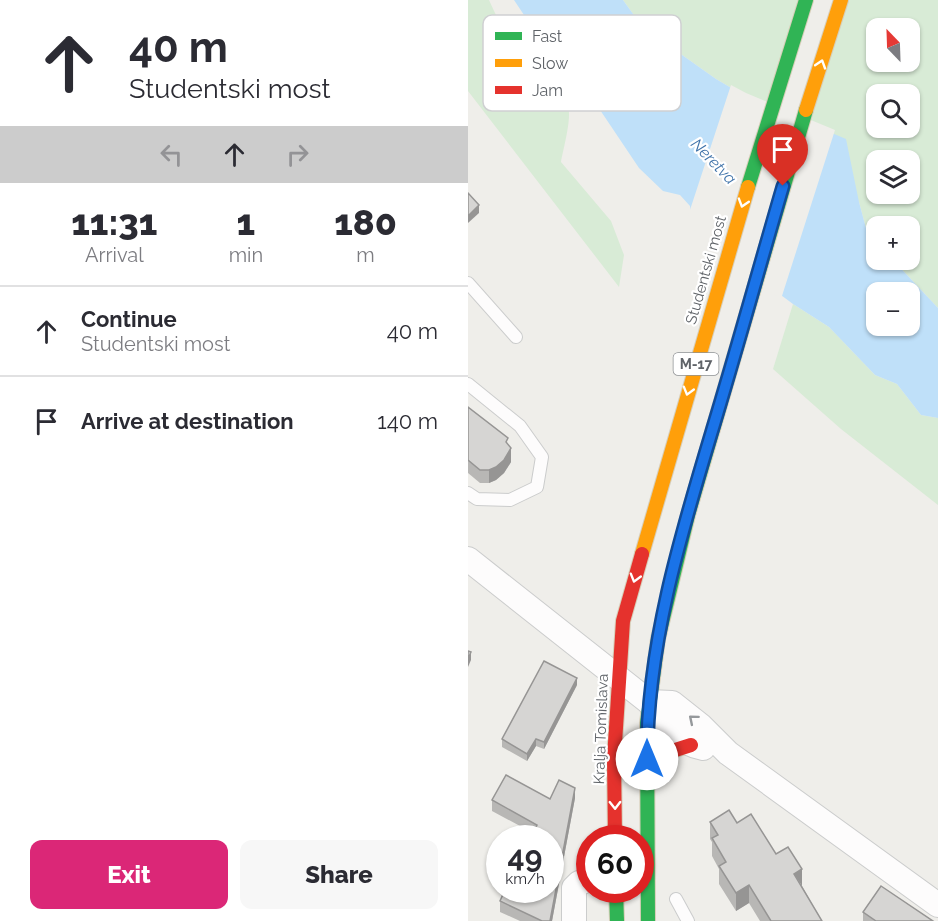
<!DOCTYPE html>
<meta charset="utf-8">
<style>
:root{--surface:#fff;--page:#f7f7f7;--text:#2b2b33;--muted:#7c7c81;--line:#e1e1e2;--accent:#db2777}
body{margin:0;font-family:Raleway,sans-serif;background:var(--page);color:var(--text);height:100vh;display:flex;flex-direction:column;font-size:22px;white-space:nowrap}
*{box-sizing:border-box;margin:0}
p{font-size:20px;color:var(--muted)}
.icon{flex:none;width:33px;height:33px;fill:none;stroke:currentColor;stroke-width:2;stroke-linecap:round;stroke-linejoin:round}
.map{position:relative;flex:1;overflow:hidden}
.drawer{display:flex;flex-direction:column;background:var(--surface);width:468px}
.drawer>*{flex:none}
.banner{background:#fff;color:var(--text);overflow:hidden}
.needle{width:39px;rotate:337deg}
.controls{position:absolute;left:398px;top:18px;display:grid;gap:12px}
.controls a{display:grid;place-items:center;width:54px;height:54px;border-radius:12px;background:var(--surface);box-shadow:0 2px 4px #0004;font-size:30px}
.speed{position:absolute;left:18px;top:825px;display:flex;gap:12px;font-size:30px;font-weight:700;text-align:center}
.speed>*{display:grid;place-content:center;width:78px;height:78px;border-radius:50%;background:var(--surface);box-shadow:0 2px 4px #0004;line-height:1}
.speed small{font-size:15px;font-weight:400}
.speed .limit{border:9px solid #d22;background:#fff;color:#111}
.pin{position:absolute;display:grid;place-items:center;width:51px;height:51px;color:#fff;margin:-62px -26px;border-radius:50% 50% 50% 0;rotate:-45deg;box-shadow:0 0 6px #0007}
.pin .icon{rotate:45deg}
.me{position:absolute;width:66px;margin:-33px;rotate:0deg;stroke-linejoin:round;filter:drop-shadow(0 0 4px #0008)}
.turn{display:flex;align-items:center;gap:21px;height:126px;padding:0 30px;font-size:27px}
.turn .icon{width:78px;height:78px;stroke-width:2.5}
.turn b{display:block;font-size:42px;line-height:51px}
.lanes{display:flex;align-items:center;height:57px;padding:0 30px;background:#0003;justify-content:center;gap:30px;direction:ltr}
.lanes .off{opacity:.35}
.eta{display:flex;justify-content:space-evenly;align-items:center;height:102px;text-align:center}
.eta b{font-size:36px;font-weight:800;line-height:42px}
.primary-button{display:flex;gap:12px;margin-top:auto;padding:12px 30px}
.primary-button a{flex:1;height:69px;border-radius:12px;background:var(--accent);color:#fff;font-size:24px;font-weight:800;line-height:69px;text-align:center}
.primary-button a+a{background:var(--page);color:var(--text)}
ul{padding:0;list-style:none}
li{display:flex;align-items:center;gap:18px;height:90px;padding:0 30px;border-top:2px solid var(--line)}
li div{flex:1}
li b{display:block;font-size:22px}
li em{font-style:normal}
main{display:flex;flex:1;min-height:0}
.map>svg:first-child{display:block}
</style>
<main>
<section class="drawer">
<div class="banner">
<div class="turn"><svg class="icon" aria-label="ahead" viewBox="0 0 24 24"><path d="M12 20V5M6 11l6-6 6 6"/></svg><div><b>40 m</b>Studentski most</div></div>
<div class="lanes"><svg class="icon off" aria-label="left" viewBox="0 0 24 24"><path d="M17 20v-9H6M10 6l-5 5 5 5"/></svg><svg class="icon" aria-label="ahead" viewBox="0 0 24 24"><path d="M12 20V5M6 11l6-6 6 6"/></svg><svg class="icon off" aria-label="right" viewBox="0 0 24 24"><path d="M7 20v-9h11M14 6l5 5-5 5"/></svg></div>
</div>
<div class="eta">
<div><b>11:31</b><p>Arrival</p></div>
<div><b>1</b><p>min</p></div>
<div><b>180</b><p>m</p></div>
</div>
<ul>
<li><svg class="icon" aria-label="ahead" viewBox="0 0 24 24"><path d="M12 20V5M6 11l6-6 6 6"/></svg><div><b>Continue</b><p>Studentski most</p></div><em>40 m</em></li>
<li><svg class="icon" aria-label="arrive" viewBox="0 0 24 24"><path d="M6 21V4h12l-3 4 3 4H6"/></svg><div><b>Arrive at destination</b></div><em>140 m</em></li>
</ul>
<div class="primary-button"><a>Exit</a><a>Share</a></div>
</section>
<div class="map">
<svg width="470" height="921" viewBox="0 0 470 921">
<rect width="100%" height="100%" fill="#efeeea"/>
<g fill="#d8ebd6" fill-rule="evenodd">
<path d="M0,0H21C32,25 44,47 63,67C77,80 94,87 100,107C104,118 95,150 93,162L143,221L156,255L151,287L0,91Z"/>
<polygon points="155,0 338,0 304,107 277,96 248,79 183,33 168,18"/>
<path d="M373,0H470V308L425,260H441V226H408V241L399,232L391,202L334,119ZM408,28H441V62H408ZM408,94H441V128H408ZM408,160H441V194H408Z"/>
<polygon points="325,304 361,327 407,375 429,384 453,415 470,418 470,505 373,429 305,369"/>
</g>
<path fill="#bfe0f9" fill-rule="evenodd" d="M46,0H155L168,18L183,33L248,79L277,96L378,139L391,202L399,232L408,241V260H425L470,308V418L453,415L429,384L407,375L361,327L325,304L240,241L224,222L222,206L212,195L195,191L171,168L122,95L80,51ZM408,292H441V326H408Z"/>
<polygon fill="#efeeea" points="263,85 278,93 367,130 313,299 238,244 221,223 220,216"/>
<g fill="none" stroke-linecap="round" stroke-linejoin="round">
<defs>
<g id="lane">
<polyline points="0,283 48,337"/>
<polyline points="0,384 52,426 74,457 69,487 42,500 9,499 0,493"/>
<polyline points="208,899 220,921"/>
</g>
<g id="street">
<path d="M0,559L181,702C196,723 208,743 235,748"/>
<polyline points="181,702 204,703 233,726 260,753 470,905"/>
<polyline points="106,921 106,888 111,883 122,879"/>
</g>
<g id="fast">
<polyline points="280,187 338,0"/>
<polyline points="148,890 149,921"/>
<polyline points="180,921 179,723 190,639 220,515 338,110"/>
</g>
<g id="slow">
<polyline points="338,110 373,0"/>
<polyline points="174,554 280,187"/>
</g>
<g id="jam">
<polyline points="179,759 223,745"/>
<polyline points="147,838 146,758 155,621 174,554"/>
</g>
</defs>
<use href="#lane" stroke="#cbcccc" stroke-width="14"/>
<use href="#street" stroke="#cbcccc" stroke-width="26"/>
<use href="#fast" stroke="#d7ceb8" stroke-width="16"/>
<use href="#slow" stroke="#d7ceb8" stroke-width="16"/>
<use href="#jam" stroke="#d7ceb8" stroke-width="16"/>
<use href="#lane" stroke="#fdfcfc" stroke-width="12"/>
<use href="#street" stroke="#fdfcfc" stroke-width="24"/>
<use href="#fast" stroke="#30b455" stroke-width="14"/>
<use href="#slow" stroke="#ff9f0a" stroke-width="14"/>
<use href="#jam" stroke="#e5322d" stroke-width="14"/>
</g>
<g fill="#b8b7b5">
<polygon points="0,407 40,445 43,462 36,473 28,480 21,483 12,483 0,473"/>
<polygon points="109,685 76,749 68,746 59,761 34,747 34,739"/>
<polygon points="107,798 84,921 52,921 32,912 32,901 65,833 24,811 24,800"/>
<polygon points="242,822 269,823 308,854 334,886 354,921 292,921 281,903 268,911 251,884 251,869 244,856 244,842 242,839"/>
<polygon points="395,912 465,921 395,921"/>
</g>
<g fill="#969594">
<polygon points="11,205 11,213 0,223 0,216"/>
<polygon points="43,448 43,462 36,473 28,480 21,483 21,470"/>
<polygon points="3,652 3,660 0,667 0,659"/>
<polygon points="109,678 109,685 76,749 76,742"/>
<polygon points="68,739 68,746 59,761 59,754"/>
<polygon points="107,788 107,798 84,921 82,921"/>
<polygon points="334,869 334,886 326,874"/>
<polygon points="281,885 281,903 268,911 268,893"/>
</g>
<g fill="#d6d5d3" stroke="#969594" stroke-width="1.5">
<polygon points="0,193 11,205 0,216"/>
<polygon points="0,407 40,438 38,442 43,448 36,460 28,467 21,470 12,470 0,460"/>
<polygon points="0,651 3,652 0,659"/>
<polygon points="76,661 109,678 76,742 68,739 59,754 34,739"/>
<polygon points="38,775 82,799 91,780 107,788 82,921 74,921 32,901 37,890 82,890 82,838 63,838 69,825 24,800"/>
<polygon points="261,810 269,823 283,814 308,854 320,847 334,869 326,874 354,921 303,921 281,885 268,893 251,866 258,862 244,838 250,835 242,822"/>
<polygon points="413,886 465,921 408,921 395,912"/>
</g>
<defs><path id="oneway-chevron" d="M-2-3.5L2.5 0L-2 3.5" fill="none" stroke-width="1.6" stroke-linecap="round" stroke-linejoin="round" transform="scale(1.5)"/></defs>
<g stroke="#fff">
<use href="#oneway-chevron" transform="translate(353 64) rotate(-72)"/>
<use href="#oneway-chevron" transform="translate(275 203) rotate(107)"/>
<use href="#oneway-chevron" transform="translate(220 391) rotate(106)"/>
<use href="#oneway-chevron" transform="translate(167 578) rotate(106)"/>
<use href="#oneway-chevron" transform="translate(147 805) rotate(89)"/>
</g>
<use stroke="#96999c" href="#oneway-chevron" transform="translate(225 719) rotate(-140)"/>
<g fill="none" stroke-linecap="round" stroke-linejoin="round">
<defs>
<path id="route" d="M179,759C179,646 212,537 244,431C269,349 291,268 315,186"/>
</defs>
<use href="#route" stroke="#114b97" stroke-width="15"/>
<use href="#route" stroke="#1a73e8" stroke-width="10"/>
</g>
<g text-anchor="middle" stroke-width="4.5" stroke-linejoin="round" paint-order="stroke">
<rect fill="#fff" stroke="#8f9295" stroke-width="1.5" x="205.5" y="353" width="45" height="22" rx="4.5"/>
<g font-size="14" font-weight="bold" fill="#5f6368">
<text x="228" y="369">M-17</text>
</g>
<g font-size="15" fill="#5f6368" stroke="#fff">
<text transform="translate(238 270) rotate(-74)" y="5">Studentski most</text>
<text transform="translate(133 729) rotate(-88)" y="5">Kralja Tomislava</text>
</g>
<g font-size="16" font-style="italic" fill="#4174aa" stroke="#fff">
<text transform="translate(246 161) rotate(46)" y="6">Neretva</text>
</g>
</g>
<rect x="15" y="15" width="198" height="96" rx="9" fill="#fff" stroke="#cfd0d2" stroke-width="1.5"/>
<rect x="27" y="32" width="27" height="8" fill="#30b455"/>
<rect x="27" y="59" width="27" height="8" fill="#ff9f0a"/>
<rect x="27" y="86" width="27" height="8" fill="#e5322d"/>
<g font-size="16" fill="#5f6368">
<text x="64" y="42">Fast</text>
<text x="64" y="69">Slow</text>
<text x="64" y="96">Jam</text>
</g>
</svg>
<div class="controls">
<a><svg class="needle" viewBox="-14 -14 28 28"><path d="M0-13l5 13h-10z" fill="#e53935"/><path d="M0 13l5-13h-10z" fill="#7c7c81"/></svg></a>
<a><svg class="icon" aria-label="search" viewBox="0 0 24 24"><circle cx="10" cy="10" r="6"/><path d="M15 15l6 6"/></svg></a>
<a><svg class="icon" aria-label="layers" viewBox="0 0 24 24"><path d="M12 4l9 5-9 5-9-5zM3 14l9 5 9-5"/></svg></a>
<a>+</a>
<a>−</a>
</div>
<div class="speed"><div>49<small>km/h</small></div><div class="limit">60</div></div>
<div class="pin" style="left:315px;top:186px;background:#d93025"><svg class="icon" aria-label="arrive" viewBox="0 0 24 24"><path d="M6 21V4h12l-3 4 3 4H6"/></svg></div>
<svg class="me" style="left:179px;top:759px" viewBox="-20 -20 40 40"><circle r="19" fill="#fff"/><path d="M0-13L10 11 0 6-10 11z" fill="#1a73e8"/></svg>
</div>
</main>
